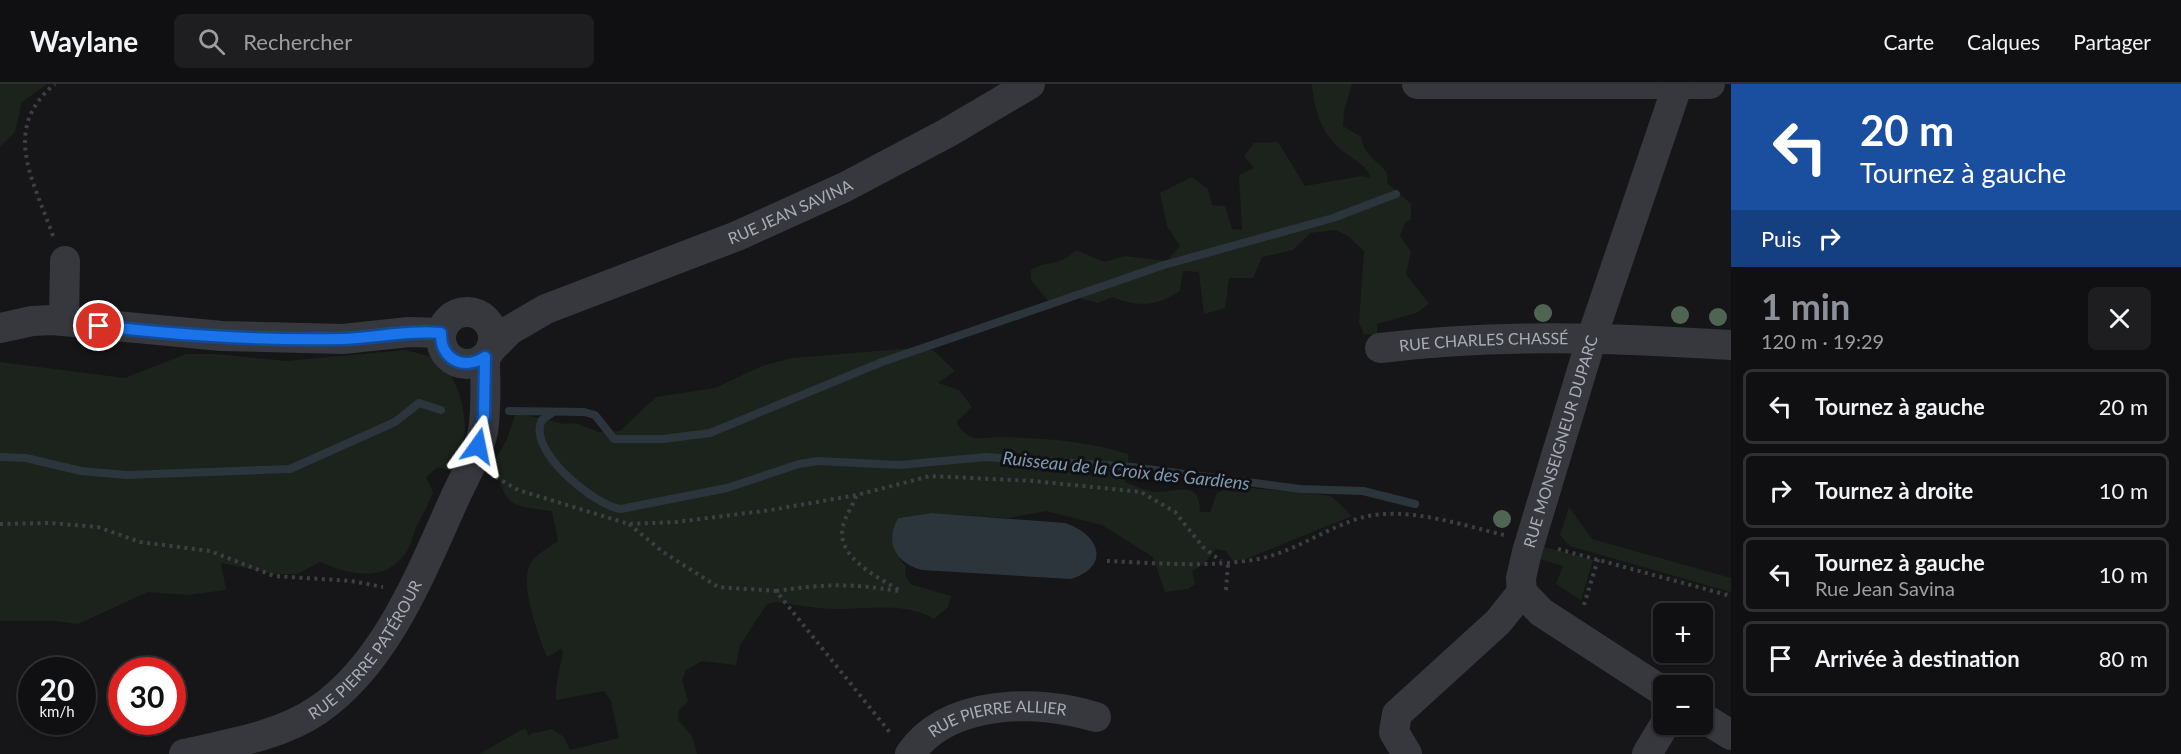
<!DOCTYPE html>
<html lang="fr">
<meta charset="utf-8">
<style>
:root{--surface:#101012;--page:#1e1e20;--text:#f1f3f6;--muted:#9c9d9f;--line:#303032;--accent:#8c9099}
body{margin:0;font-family:Lato,sans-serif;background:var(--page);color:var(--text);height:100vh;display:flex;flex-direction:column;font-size:22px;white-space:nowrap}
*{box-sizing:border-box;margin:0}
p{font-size:20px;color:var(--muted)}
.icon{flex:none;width:33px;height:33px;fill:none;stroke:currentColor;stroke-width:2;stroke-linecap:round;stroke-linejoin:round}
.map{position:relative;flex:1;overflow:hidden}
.drawer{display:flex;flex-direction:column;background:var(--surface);width:450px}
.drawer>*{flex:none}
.hud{background:#1a4fa0;color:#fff;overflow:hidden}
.buttons{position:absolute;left:1653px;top:519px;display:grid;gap:12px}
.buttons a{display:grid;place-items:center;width:60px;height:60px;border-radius:9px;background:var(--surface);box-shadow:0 2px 4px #0004,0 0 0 2px var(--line);font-size:30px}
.speed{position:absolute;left:18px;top:573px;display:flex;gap:12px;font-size:30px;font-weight:700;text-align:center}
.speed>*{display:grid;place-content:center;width:78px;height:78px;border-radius:50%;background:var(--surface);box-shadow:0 2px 4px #0004,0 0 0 2px var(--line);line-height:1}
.speed small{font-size:15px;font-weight:400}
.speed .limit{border:9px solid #d22;background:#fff;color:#111}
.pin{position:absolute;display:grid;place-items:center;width:51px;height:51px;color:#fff;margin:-26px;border:3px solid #fff;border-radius:50%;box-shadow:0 2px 6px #0007}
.me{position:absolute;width:66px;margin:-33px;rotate:12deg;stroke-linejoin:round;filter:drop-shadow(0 0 4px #0008)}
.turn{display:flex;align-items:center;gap:21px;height:126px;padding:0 30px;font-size:27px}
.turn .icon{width:78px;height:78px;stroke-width:2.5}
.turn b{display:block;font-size:42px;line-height:51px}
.then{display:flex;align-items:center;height:57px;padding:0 30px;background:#0003;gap:12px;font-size:22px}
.round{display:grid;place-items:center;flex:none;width:63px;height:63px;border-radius:9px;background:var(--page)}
.summary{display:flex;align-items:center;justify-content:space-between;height:102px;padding:0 30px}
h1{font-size:36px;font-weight:700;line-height:45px;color:var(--accent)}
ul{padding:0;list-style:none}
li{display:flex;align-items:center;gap:18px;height:75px;margin:0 12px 9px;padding:0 18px;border:3px solid var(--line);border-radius:9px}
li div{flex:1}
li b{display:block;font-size:22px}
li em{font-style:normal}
header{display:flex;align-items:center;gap:36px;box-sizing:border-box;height:84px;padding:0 30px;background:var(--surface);border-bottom:2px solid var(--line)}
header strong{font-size:28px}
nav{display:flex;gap:33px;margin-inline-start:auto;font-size:21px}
.search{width:420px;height:54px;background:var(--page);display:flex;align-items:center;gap:15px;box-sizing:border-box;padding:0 21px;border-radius:9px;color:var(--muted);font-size:22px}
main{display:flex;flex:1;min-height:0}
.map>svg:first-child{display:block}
</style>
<header>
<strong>Waylane</strong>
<div class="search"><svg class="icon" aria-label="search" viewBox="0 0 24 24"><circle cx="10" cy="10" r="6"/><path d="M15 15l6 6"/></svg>Rechercher</div>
<nav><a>Carte</a><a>Calques</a><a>Partager</a></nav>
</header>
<main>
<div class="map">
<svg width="1731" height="670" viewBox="0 0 1731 670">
<rect width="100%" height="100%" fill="#161618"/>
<g fill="#1c231d">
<polygon points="0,0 47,0 22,18 15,48 0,63"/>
<path d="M1312,0H1352L1344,27L1343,42L1361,53C1366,75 1375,73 1387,89V99L1411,120V136L1405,138L1400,152L1411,168L1406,190L1429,220L1416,229L1377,240V251L1364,250L1359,239L1364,167L1348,152L1335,146L1310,149L1293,166L1262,173L1253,194H1229L1225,224L1204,230L1199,188L1183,187L1180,207C1155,222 1141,224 1112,213L1098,219L1072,212L1049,218L1031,196V186C1050,175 1057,184 1076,166L1104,178L1125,172L1167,177L1180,162L1167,142L1160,109L1192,93L1208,105L1212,121L1225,122L1232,145L1242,146L1239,91L1254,84L1244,72L1254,59L1278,58L1305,102L1361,92L1371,94C1367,81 1351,74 1340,65C1321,48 1314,25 1312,0Z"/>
<path d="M902,265L933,266L955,287L938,299L959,306L972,323L957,337C958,345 968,353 976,354C984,355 992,353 999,353C1042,354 1087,357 1128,370L1129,388L1124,398C1134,401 1147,408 1157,408C1177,408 1200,395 1200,428H1210L1217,409L1232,402L1331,412L1352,432L1246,475L1233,477L1226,467L1216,465L1204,480L1192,487L1195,500L1188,505L1165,508L1153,473L1102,441L1046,427L1009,434L932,429L898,434C890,449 893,470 906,482L905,490L910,500L951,512L948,523L934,535C905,517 865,526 832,525C813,524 795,521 776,518L767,520L740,561L736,581L702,577L686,586L682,596L688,617L679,626L678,636L692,652L697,670H479L525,644L530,654V650L552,645L564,653L570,666L619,654L611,617L604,607L556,616C554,608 561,579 563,569L561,565L547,573C539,552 517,497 532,477C538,469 550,463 558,457L552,427C508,422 504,421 495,376L506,357L516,329L564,340L576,339L598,348L620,347L656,313L715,304L762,282L792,274Z"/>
<path d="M405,266C415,269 428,271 437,275C454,285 465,323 465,342C466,358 458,373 451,387L438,383L426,393L433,408C428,422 421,433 415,446C412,453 411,461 407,467C385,500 351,491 320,478L297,490H275L221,479L226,506L187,511L148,508L78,540L55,537H0V278L125,294L186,270H216L287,277Z"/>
<polygon points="1569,423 1592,455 1731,494 1731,508 1570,462 1560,451"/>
<polygon points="1544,463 1593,476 1581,516 1556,500 1563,482 1540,475"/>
</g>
<path fill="#2c353c" d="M932,429L1065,439C1099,450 1112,482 1071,495L922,486C896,479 884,459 898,434Z"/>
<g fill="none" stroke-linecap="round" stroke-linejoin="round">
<g stroke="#2c353c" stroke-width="8">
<polyline points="509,327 584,328 595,331 614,355 663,355 710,349 882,278 1164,181 1333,134 1396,110"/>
<path d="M552,329L542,336C526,366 595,422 621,425L727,404L799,380L818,377L900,381L985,373L1132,383L1300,405L1363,407L1415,420"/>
<polyline points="0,373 26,374 81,387 127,391 290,385 395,338 419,319 441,326"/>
</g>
<g stroke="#3d3f44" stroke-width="4" stroke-dasharray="3 4.5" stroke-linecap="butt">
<path d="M53,152C34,97 0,45 55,0"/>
<polyline points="496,393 518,406 629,440 676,438 771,426 857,411 930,392 1034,397 1141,408 1175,428 1203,463 1221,477"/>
<path d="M856,412C853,422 845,432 843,442C835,474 880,494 902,508"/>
<polyline points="0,440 50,439 98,443 140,458 210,467 274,492 351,497 383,503"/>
<polyline points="629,440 663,468 718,503 776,507 892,651"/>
<polyline points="1558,465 1731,512"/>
<path d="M1107,477C1155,479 1211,484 1258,475C1294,468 1324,445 1360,434C1404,421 1461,441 1504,451"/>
<polyline points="1226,506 1228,479"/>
<path d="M776,507C824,500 849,499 898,507"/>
<polyline points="1584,521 1598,475"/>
</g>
<g stroke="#37383d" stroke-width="30">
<polyline points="1417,0 1710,0"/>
<circle cx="467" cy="254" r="26"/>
<polyline points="64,237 65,177"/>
<polyline points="0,244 32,237 52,236 222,252 343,255 409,248 441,249"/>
<path id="s1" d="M492,264L510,246L546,225L737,152L845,103L947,49L1030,0"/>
<path id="s2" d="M1380,264C1499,249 1611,254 1731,261"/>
<polyline points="1522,508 1541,528 1664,608"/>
<polyline points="1702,633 1731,651"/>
<path id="s3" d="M184,670C228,660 280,652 318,626C386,579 420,491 453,418C462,397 479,369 483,347C487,323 485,297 485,273"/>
<path id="s4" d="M910,670C948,615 1038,615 1096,633"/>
<path id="s5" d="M1407,670L1394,648L1397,630L1498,538L1522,508L1521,494L1527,468L1592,253L1678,0"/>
<polyline points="1647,670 1665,640"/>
</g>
</g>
<g fill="#506452">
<circle cx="1543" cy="229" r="9"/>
<circle cx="1680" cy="231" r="9"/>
<circle cx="1718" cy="233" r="9"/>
<circle cx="1502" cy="435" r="9"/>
</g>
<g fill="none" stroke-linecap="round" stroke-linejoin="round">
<defs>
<path id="route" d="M99,242C179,251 261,257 341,255C375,254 407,246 441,249C440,275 463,287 485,273L484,332L478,362"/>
</defs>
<use href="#route" stroke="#114b97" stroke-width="15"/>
<use href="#route" stroke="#1a73e8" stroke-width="10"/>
</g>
<g text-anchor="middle" stroke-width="6" stroke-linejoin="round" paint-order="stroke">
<g font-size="16" fill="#a8adb8" stroke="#111113">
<text dy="6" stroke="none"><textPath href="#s1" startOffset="330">RUE JEAN SAVINA</textPath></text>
<text dy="6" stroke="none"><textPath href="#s2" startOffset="104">RUE CHARLES CHASSÉ</textPath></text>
<text dy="6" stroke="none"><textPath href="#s5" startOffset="375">RUE MONSEIGNEUR DUPARC</textPath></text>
<text dy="6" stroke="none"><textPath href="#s3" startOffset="219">RUE PIERRE PATÉROUR</textPath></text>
<text dy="6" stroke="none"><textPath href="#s4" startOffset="100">RUE PIERRE ALLIER</textPath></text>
</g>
<g font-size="18" font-style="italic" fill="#7f9bb3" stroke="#111113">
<text transform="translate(1126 387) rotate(6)" y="6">Ruisseau de la Croix des Gardiens</text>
</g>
</g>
</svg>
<div class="buttons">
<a>+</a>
<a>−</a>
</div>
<div class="speed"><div>20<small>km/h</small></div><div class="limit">30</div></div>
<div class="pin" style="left:99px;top:242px;background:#d93025"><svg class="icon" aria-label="arrive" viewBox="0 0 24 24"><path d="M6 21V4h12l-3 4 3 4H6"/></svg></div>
<svg class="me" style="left:478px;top:362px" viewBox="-20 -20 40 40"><path d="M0-17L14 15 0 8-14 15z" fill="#1a73e8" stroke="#fff" stroke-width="4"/></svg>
</div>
<section class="drawer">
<div class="hud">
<div class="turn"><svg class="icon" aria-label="left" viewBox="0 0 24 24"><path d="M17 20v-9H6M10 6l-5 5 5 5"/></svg><div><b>20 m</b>Tournez à gauche</div></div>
<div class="then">Puis<svg class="icon" aria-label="right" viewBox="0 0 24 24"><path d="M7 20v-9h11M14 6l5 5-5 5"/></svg></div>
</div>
<div class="summary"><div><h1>1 min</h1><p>120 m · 19:29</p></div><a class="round"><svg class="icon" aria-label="close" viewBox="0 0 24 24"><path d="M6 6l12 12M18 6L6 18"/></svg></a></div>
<ul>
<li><svg class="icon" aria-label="left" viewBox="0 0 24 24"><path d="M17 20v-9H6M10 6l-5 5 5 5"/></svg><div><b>Tournez à gauche</b></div><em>20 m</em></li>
<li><svg class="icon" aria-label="right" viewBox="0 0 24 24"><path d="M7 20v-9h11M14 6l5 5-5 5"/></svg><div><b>Tournez à droite</b></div><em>10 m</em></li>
<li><svg class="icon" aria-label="left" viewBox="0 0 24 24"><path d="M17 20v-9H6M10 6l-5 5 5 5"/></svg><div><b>Tournez à gauche</b><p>Rue Jean Savina</p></div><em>10 m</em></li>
<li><svg class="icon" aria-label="arrive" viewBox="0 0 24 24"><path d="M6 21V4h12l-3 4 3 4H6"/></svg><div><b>Arrivée à destination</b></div><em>80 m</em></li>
</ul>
</section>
</main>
